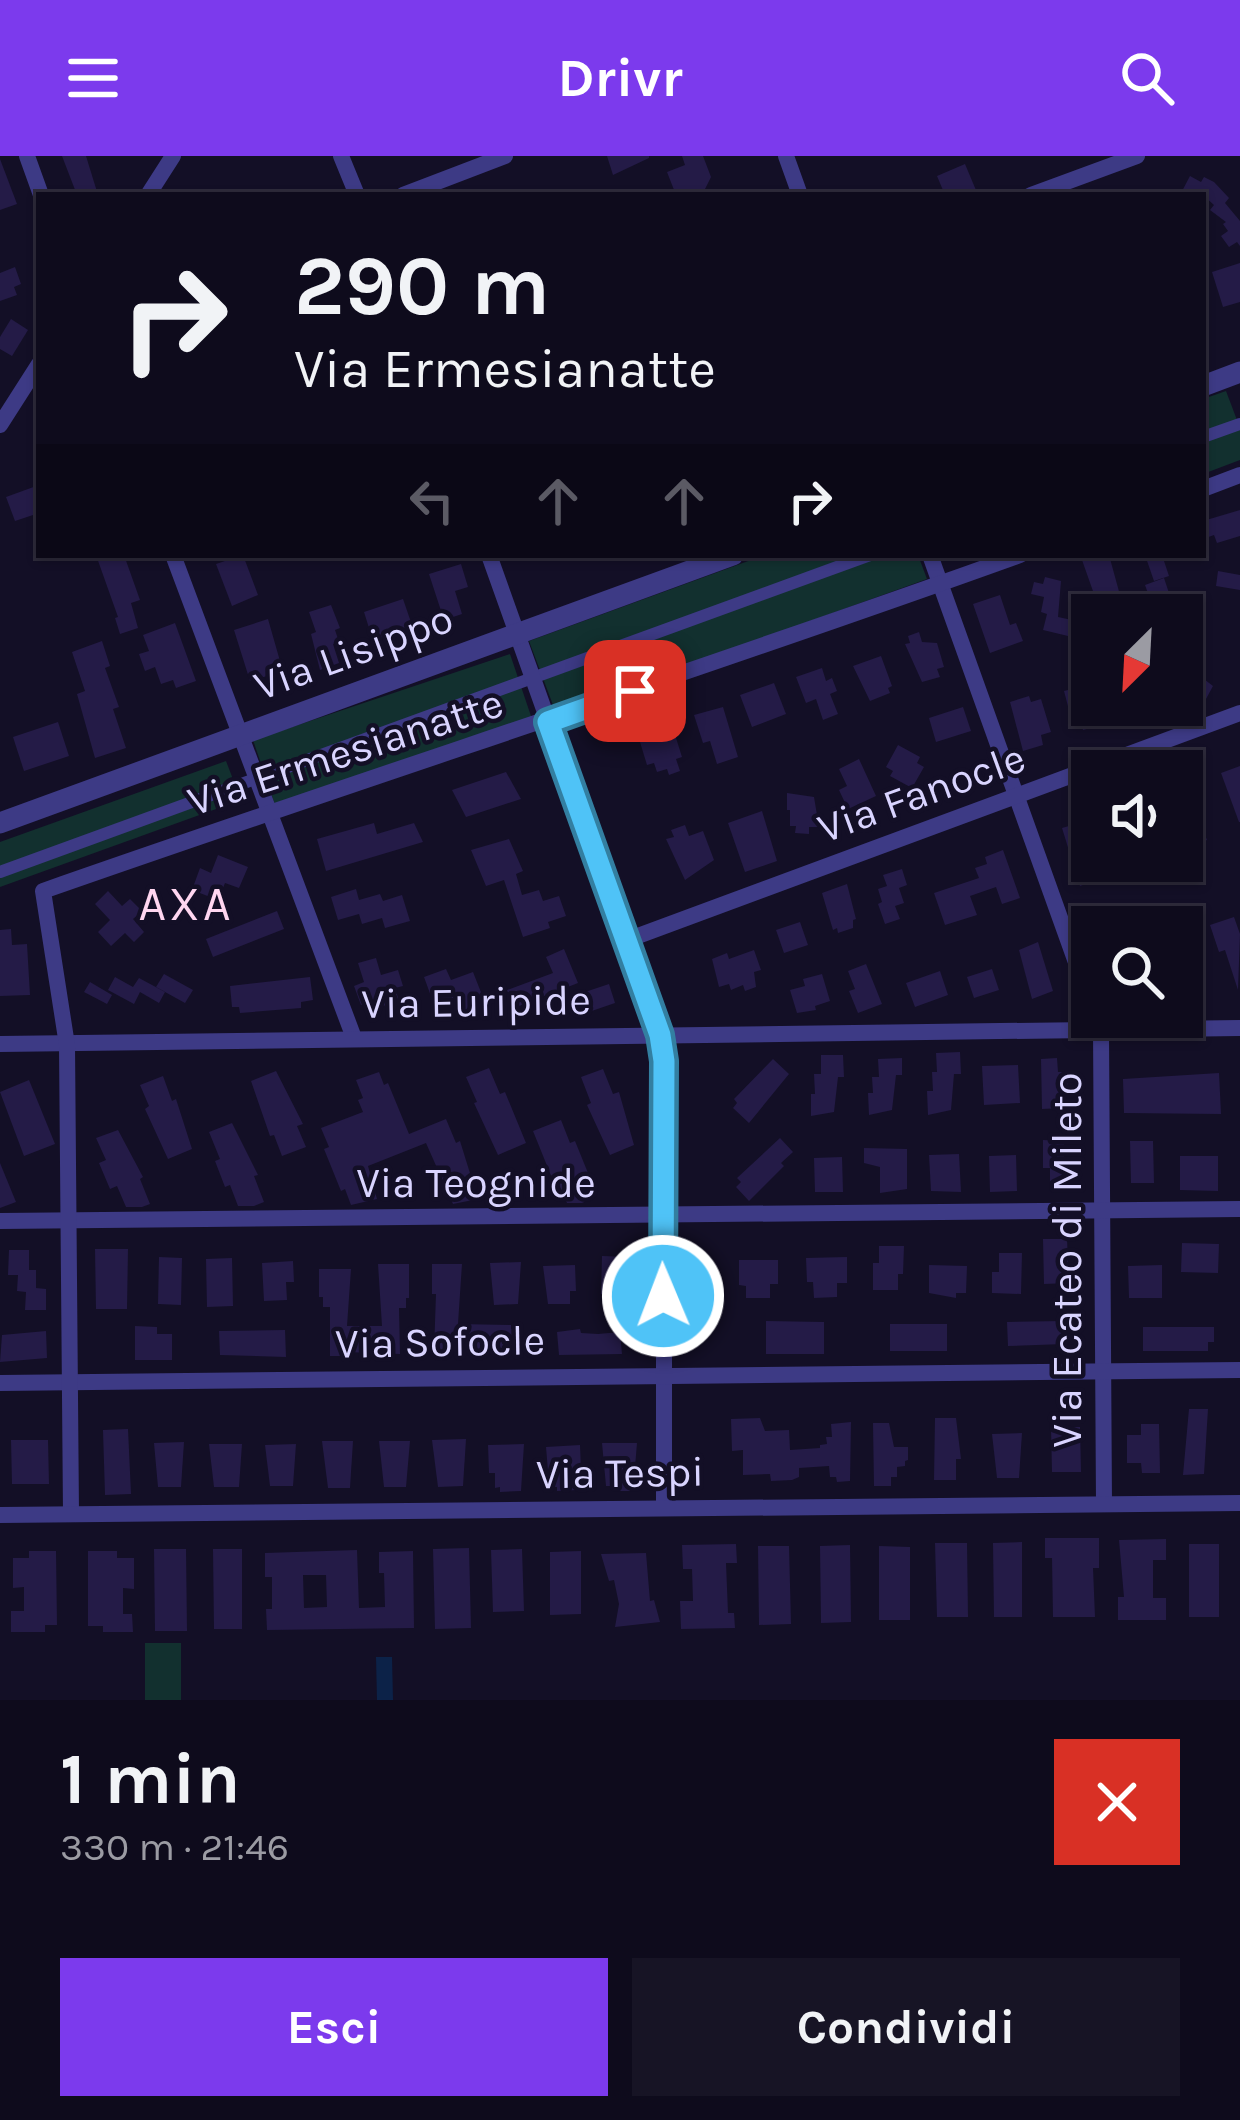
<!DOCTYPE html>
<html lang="it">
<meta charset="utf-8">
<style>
:root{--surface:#0e0b1c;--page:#171425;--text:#f1f3f6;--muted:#9b9ba3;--line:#2e2b3b;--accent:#7c3aed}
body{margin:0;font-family:Karla,sans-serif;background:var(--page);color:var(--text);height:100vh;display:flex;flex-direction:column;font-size:45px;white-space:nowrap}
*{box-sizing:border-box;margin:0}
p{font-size:39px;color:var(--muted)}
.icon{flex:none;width:66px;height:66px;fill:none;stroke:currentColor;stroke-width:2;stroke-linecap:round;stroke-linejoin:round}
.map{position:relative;height:1544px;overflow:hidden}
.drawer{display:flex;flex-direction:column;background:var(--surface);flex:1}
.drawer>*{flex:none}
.top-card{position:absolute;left:36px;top:36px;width:1170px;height:366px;border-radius:0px;box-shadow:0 3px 9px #0004,0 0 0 3px var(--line);background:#0e0b1c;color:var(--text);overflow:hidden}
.needle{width:78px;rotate:204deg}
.tools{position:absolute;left:1071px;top:438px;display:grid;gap:24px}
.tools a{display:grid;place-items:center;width:132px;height:132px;border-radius:0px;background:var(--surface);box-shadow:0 3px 9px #0004,0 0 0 3px var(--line);font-size:60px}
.pin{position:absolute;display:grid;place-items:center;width:102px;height:102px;color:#fff;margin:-51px;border-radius:24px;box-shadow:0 6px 18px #0006}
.me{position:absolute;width:132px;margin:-66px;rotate:359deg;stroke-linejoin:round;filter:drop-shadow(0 0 9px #0008)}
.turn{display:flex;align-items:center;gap:42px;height:252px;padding:0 60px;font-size:54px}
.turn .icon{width:156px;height:156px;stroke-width:2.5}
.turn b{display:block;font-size:84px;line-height:102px}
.lanes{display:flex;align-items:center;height:114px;padding:0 60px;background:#0003;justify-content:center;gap:60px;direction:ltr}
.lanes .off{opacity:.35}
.round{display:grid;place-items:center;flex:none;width:126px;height:126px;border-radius:0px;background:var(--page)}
.head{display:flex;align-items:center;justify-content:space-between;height:204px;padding:0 60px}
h1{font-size:72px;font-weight:700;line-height:90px}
.action{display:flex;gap:24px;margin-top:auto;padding:24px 60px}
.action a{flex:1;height:138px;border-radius:0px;background:var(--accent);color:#fff;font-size:48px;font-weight:700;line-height:138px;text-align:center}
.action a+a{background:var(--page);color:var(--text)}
header{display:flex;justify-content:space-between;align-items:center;height:156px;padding:0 60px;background:var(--accent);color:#fff;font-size:54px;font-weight:700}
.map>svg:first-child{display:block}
</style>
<header><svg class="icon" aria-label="menu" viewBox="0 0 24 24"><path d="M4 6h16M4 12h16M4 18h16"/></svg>Drivr<svg class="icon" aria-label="search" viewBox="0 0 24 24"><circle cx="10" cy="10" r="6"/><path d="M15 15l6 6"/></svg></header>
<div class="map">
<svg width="1240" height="1544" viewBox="0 0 1240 1544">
<rect width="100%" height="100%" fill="#130f26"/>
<g fill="#12302f">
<polygon points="1226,235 1240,272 1240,304 1203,318 1203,243"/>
<polygon points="765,399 918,399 927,423 556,557 529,485"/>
<polygon points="510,498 532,563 275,649 253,584"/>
<polygon points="226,605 241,644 0,731 0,686"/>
<rect x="145" y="1487" width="36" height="57"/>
</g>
<polygon fill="#0c2248" points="376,1501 392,1501 393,1544 377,1544"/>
<g fill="#241b47" fill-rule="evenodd">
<polygon points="62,0 86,0 98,39 77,39"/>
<polygon points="607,0 649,0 649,2 613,19"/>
<polygon points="682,0 703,0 711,21 705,33 676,39 667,16 685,9"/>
<polygon points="0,3 17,48 0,54"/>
<polygon points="965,8 978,39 945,39 937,20"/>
<polygon points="1190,20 1201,26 1204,21 1214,26 1229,42 1225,47 1240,65 1240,90 1237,86 1229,91 1221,80 1228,75 1223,68 1226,66 1210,54 1214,49 1203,39 1180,39"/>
<polygon points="1240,107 1240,146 1223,151 1212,116"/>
<polygon points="15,111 21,128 14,131 17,139 0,145 0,117"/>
<polygon points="11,163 28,174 12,200 0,193 0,181"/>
<polygon points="39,329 39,357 15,365 6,341"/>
<polygon points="1240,354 1240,380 1217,387 1214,379 1203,383 1203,365"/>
<polygon points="96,399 124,399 140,444 131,447 138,472 120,478 115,462 118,461"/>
<polygon points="243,399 258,439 232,450 216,408"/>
<polygon points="1109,399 1123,450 1119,451 1121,457 1115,459 1100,455 1082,404"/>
<polygon points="1145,399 1162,399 1169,420 1154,425"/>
<polygon points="461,408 468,431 455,435 462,458 444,464 429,418"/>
<polygon points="1218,415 1240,419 1240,434 1216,430"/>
<polygon points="1045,421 1061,425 1058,461 1072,464 1068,480 1043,474 1047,458 1041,456 1044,441 1031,438 1034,426 1043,428"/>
<polygon points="1164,422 1170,440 1151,446 1145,429"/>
<polygon points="1000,439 1010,469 1016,467 1023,485 990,497 973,448"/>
<polygon points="403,443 413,472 373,485 364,456"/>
<polygon points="331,449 340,472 335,474 339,486 333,488 339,507 320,514 311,478 316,476 309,456"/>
<polygon points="268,463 280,505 271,508 274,518 250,525 234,474"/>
<polygon points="175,467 196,525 176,532 173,524 161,528 155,511 145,515 139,498 149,495 143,479"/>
<polygon points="919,476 922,486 937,487 944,511 937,513 940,521 922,526 905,488 910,487 908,480"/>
<polygon points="1182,479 1206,505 1196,517 1213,530 1200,554 1195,550 1191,556 1182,549 1189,540 1182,535"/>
<polygon points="102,485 110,510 105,512 119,551 113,553 126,592 95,602 77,538 85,535 72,496"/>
<polygon points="881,500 892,530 888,532 890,537 870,545 853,510"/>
<polygon points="822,512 826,525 832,522 837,535 830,538 838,558 823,564 816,543 806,547 796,521"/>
<polygon points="1092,515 1092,549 1106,549 1110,567 1083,574 1078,552 1069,554 1064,535 1080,531 1077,519"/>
<polygon points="774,527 786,558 752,571 740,539"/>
<polygon points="1029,540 1031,546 1041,543 1051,576 1041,579 1043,589 1023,595 1010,546"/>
<polygon points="1129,549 1177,549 1177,551 1135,565"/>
<polygon points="723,551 738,601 717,608 710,585 703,587 694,559"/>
<polygon points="963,551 971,575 936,586 929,562"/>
<polygon points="58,566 69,600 24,615 13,581"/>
<polygon points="671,566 682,601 676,603 680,615 669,619 667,613 657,616 654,607 647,609 640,586 656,582 653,572"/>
<polygon points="898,589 920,601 917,607 924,611 912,632 890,620 893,615 886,611"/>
<polygon points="859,603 876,640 848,653 839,634 847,630 839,613"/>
<polygon points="1240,610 1240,666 1239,666 1221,617"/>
<polygon points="506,616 521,643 466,661 452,634"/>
<polygon points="1182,622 1207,684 1190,690 1182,669"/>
<polygon points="787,637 814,641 819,671 809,671 809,678 795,677 796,670 790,670 790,654 787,654"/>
<polygon points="762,655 777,705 745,716 728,667"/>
<polygon points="374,667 377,678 414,667 423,686 326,715 317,683"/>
<polygon points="1079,667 1097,724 1080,730 1062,672"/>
<polygon points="685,669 689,680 703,675 714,704 685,724 666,683 674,681 671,674"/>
<polygon points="509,683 523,715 516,718 522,739 539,734 543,745 559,740 566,760 548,766 550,772 523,781 504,724 486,730 471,694"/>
<polygon points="1003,694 1020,742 1002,748 996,731 970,740 977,759 945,769 934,737 979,722 975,712 987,708 985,701"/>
<polygon points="218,699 248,711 239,732 225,727 218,744 192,734 200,712 211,717"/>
<polygon points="902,713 907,729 899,732 904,747 895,750 900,763 885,768 878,748 882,746 878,733 887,730 883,719"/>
<polygon points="847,728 856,763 853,764 853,772 838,777 837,772 833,774 822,737"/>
<polygon points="356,733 359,744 380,738 383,745 402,739 410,765 385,772 382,762 362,768 359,758 338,764 331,741"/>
<polygon points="108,735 122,750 130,743 142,755 133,763 144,776 134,786 125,777 111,790 98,776 110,764 95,748"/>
<polygon points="277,755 284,773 213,801 206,783"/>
<polygon points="1234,761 1240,778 1238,834 1225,794 1219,796 1210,769"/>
<polygon points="1182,765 1203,817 1182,824"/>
<polygon points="800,766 808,789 784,797 776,774"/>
<polygon points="11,773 12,789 27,788 30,839 0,840 0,774"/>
<polygon points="1038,786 1053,835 1032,843 1019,794"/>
<polygon points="564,793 578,827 514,852 507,834 553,817 546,801"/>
<polygon points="754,794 761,814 754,816 756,831 745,835 743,829 731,834 729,828 719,831 712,803 727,797 729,803"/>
<polygon points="376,802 381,819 398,814 403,830 395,832 399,845 383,850 381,843 361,849 354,830 364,826 358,807"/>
<polygon points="866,808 882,848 858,857 849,835 855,833 848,815"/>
<polygon points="446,813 451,824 473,816 486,849 461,858 456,847 436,854 424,821"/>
<polygon points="992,813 999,834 974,842 967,821"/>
<polygon points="940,815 948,839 915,851 906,827"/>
<polygon points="164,818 193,834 185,847 156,831"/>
<polygon points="822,818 830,845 815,850 816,854 797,857 790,834 805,830 803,823"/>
<polygon points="115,821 133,831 139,822 165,836 159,847 140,836 134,848 108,834"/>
<polygon points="310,821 313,844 301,846 301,852 240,857 239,851 232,851 230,830"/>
<polygon points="90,826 112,839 107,848 84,836"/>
<polygon points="609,828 615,847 583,858 576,839"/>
<polygon points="960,896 961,918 954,918 951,954 928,959 927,935 933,935 932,916 937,916 936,897"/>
<polygon points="821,899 843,899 844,921 838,921 834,956 811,960 811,938 815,938 814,918 821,918"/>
<polygon points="902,902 902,919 896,919 892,954 869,959 868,937 873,937 872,921 879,921 878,903"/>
<polygon points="1057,902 1058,916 1067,916 1068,940 1062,940 1062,952 1042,953 1041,903"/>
<polygon points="773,903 789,918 749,967 733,952 737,947 734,943"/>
<polygon points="1018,909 1020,947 984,949 982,910"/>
<polygon points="489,912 500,938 505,936 526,987 498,999 474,947 477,946 466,921"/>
<polygon points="603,913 613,938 619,936 634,989 610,999 587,949 591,947 581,921"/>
<polygon points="276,915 303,968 297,970 306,991 282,1000 274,979 270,980 251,925"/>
<polygon points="379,916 384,929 388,927 409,978 446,963 456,987 460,985 478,1043 453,1048 426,987 368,1010 377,1043 351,1049 345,1033 341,1035 324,993 329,991 321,972 363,956 358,944 363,942 356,924"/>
<polygon points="1219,917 1221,958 1124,957 1123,923"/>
<polygon points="163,920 172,945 176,943 192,993 168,1003 145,953 149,950 140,929"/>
<polygon points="29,924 55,988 24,1000 0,936"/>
<polygon points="561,964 570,987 575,985 588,1017 584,1019 593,1042 582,1047 567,1047 558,1026 554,1027 533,975"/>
<polygon points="232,967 258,1019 254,1020 264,1046 254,1050 238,1050 230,1029 225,1031 215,1005 220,1003 209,976"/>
<polygon points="118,974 143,1021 140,1023 150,1048 142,1051 126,1051 117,1030 110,1033 99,1007 106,1004 96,982"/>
<polygon points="780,982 793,996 781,1007 784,1010 749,1045 736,1031 741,1026 737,1022"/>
<polygon points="1043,984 1064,985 1064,1004 1073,1004 1073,1030 1050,1030 1050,1012 1043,1012"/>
<polygon points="1130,985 1153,985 1154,1027 1131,1027"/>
<polygon points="864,992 907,993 907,1033 880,1037 880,1011 864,1007"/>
<polygon points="959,998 961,1036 931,1035 929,999"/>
<polygon points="1016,999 1017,1035 990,1036 989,1000"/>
<polygon points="1180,1000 1218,1000 1218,1035 1180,1034"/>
<polygon points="842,1001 843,1036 815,1036 814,1002"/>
<polygon points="0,1007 16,1046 0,1052"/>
<polygon points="1043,1083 1067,1083 1069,1127 1044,1128"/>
<polygon points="1182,1087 1219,1088 1218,1117 1181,1116"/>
<polygon points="879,1090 904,1090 903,1118 898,1118 898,1134 873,1134 873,1107 879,1107"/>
<polygon points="95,1093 128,1093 127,1153 96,1153"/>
<polygon points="9,1094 29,1094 29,1114 36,1114 36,1132 46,1133 46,1154 25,1154 26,1136 17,1135 18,1119 8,1119"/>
<polygon points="999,1097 1022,1097 1021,1138 992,1137 992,1116 999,1116"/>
<polygon points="602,1100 629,1101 628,1139 601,1138"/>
<polygon points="159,1101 182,1102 181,1149 158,1148"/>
<polygon points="847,1101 847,1127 837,1127 837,1141 814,1142 813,1126 807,1126 806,1102"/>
<polygon points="232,1102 233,1150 207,1151 206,1103"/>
<polygon points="739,1104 778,1104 778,1128 770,1128 770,1142 746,1142 746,1130 739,1129"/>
<polygon points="293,1105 294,1126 286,1126 287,1144 264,1145 262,1107"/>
<polygon points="521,1106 518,1148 494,1149 490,1107"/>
<polygon points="378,1108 409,1108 409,1142 406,1142 406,1152 399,1152 400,1198 346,1196 346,1200 330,1200 330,1151 323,1151 323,1141 319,1141 319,1113 351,1113 347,1170 382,1170"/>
<polygon points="432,1108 462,1108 458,1168 511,1169 511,1173 516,1173 516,1190 510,1190 510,1195 434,1195 436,1138 432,1138"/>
<polygon points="575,1109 576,1135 570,1135 570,1148 548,1148 543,1110"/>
<polygon points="929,1109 967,1110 966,1137 956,1137 956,1142 929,1137"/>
<polygon points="1162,1109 1162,1142 1129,1142 1128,1110"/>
<polygon points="766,1165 824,1166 824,1198 766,1198"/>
<polygon points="1063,1165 1064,1188 1008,1190 1007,1166"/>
<rect x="890" y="1168" width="57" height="27"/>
<polygon points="135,1170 157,1171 157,1178 172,1178 172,1204 135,1204"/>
<polygon points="1143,1171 1214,1171 1214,1186 1208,1186 1208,1195 1143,1195"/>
<polygon points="580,1173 581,1177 598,1178 620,1176 622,1198 559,1199 557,1176"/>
<polygon points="285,1174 286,1201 220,1199 219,1175"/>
<polygon points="46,1175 47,1202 0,1206 2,1179"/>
<polygon points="1189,1253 1208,1253 1204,1318 1183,1319"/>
<polygon points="760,1262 765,1275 789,1274 790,1294 820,1292 820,1289 827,1288 826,1281 832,1281 831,1268 851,1266 850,1325 837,1326 836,1321 830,1321 829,1310 799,1312 799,1321 792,1324 771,1325 770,1318 743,1319 743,1294 732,1295 731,1263"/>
<polygon points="935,1262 956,1262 961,1303 956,1303 956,1324 934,1324"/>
<polygon points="873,1267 889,1267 894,1291 908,1291 908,1304 905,1305 905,1310 897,1311 897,1321 891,1321 891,1330 874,1330"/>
<polygon points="1141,1268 1159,1268 1160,1317 1142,1317 1141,1307 1127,1307 1127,1279 1141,1279"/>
<polygon points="1051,1271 1080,1271 1081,1316 1052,1316"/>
<polygon points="128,1273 131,1338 105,1339 103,1274"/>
<polygon points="1022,1277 1019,1322 997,1322 992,1278"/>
<polygon points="466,1283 463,1330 438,1331 432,1284"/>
<polygon points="11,1284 48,1284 49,1328 12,1328"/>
<polygon points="322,1285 353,1285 350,1332 328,1332"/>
<polygon points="379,1285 410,1285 406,1331 384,1331"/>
<polygon points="184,1286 181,1331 158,1331 154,1287"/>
<polygon points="602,1287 637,1287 633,1335 613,1335 613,1330 606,1330"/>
<polygon points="209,1288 242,1288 239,1331 214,1331"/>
<polygon points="296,1288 293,1330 270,1330 265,1289"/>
<polygon points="524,1288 521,1335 500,1336 500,1331 495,1332 495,1317 489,1317 488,1289"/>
<polygon points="580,1289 581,1314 576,1314 577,1334 557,1335 557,1331 552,1331 551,1315 548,1315 546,1291"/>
<polygon points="1045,1382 1099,1382 1099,1412 1093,1412 1095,1461 1053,1461 1052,1402 1045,1402"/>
<polygon points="1166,1383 1166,1404 1153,1404 1153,1442 1166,1442 1166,1464 1118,1464 1118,1441 1124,1441 1119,1384"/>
<polygon points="1022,1386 1022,1461 994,1461 993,1387"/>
<polygon points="935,1387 967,1387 968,1461 937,1461"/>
<polygon points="736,1388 737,1407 726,1407 728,1457 734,1457 735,1472 681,1473 680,1445 693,1445 692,1413 683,1413 682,1389"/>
<rect x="1189" y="1388" width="30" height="73"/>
<polygon points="850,1389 851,1466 821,1467 820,1390"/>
<polygon points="758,1390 789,1390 791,1468 759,1469"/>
<polygon points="879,1390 910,1391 910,1464 879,1464"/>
<polygon points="469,1392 471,1472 435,1473 433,1393"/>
<polygon points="154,1393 186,1393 187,1475 155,1475"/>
<polygon points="213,1393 242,1393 242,1473 214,1473"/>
<polygon points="522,1393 524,1455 493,1456 491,1394"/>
<path d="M357,1394L359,1452L385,1451L384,1417H379V1396L413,1395L414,1472L267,1474L266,1453H272V1421H265V1397ZM303,1419H326L327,1451L304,1452Z"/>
<polygon points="29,1395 56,1395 57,1469 45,1469 45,1476 11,1476 11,1455 24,1455 24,1431 13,1432 13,1402 29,1402"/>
<polygon points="88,1395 117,1395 117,1402 134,1402 134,1433 123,1432 123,1458 132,1458 133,1476 103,1476 103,1470 88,1470"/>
<polygon points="581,1395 581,1458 550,1459 550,1396"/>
<polygon points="646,1397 650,1445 654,1444 660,1466 615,1471 619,1448 614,1424 609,1425 601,1398"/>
</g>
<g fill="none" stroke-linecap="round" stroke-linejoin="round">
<g stroke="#3d3a85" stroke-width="12">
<polyline points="1203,281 1240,268"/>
<polyline points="0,716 870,399"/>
</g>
<g stroke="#3d3a85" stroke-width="16">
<polyline points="27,0 41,39"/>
<polyline points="341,0 357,39"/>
<polyline points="786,0 800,39"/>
<polyline points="148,39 173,0"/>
<polyline points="403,39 505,0"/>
<polyline points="1031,39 1137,0"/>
<polyline points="0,269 39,208"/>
<polyline points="1203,333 1240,319"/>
<polyline points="173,399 354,882"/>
<polyline points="489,399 660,879 664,905 664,1352"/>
<polyline points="930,399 1092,851"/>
<polyline points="627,784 1240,557"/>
<polyline points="1096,861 1101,874 1104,1347"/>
<polyline points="0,888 1240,872"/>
<polyline points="0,1065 1240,1053"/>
<polyline points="0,1227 1240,1214"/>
<path d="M71,1358L67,889L43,735C368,621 696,516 1020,399"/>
<polyline points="0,1359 1240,1347"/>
</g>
<g stroke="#3d3a85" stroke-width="21">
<polyline points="1203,230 1240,216"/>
<polyline points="0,667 733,399"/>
</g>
</g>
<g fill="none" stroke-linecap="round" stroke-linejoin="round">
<defs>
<polyline id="route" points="635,535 548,566 660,879 664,905 663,1140"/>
</defs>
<use href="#route" stroke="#337fa1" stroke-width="30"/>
<use href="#route" stroke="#4fc3f7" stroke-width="21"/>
</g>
<g text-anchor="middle" stroke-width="9" stroke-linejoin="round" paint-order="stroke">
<g font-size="42" fill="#d9d4ff" stroke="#130f26">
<text transform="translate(353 495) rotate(-20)" y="15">Via Lisippo</text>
<text transform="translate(345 595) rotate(-18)" y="15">Via Ermesianatte</text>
<text transform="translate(921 636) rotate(-20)" y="15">Via Fanocle</text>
<text transform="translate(476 845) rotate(-1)" y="15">Via Euripide</text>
<text x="476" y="1041">Via Teognide</text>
<text transform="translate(1066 1104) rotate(-90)" y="15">Via Ecateo di Mileto</text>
<text transform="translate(440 1185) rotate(-1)" y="15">Via Sofocle</text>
<text transform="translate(620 1316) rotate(-1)" y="15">Via Tespi</text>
</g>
<g font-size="48" letter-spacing="3" fill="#ffd6f0" stroke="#130f26">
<text x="186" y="764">AXA</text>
</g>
</g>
</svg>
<div class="tools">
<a><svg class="needle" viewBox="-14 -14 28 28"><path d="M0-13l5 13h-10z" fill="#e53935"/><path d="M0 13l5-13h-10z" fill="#9b9ba3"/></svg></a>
<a><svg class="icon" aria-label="sound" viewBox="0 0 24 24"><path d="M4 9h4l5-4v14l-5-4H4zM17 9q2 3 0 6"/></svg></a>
<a><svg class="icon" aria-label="search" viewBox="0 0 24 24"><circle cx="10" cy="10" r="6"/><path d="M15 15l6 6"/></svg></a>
</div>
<div class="pin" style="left:635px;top:535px;background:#d93025"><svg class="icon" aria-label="arrive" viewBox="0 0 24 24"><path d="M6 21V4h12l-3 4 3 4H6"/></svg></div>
<svg class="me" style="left:663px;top:1140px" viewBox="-20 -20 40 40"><circle r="17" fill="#4fc3f7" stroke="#fff" stroke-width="3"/><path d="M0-11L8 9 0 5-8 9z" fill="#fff"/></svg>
<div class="top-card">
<div class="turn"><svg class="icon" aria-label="right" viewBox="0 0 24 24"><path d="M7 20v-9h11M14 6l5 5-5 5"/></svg><div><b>290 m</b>Via Ermesianatte</div></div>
<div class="lanes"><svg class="icon off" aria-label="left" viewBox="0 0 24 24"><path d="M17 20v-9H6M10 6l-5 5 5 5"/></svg><svg class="icon off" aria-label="ahead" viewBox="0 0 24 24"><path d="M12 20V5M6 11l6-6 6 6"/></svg><svg class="icon off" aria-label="ahead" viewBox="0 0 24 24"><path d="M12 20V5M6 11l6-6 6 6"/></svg><svg class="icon" aria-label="right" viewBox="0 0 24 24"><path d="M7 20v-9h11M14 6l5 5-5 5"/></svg></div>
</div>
</div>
<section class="drawer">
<div class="head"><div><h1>1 min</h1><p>330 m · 21:46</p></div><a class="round" style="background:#d93025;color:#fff"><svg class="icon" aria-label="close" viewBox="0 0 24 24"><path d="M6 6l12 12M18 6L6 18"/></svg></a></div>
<div class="action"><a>Esci</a><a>Condividi</a></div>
</section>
